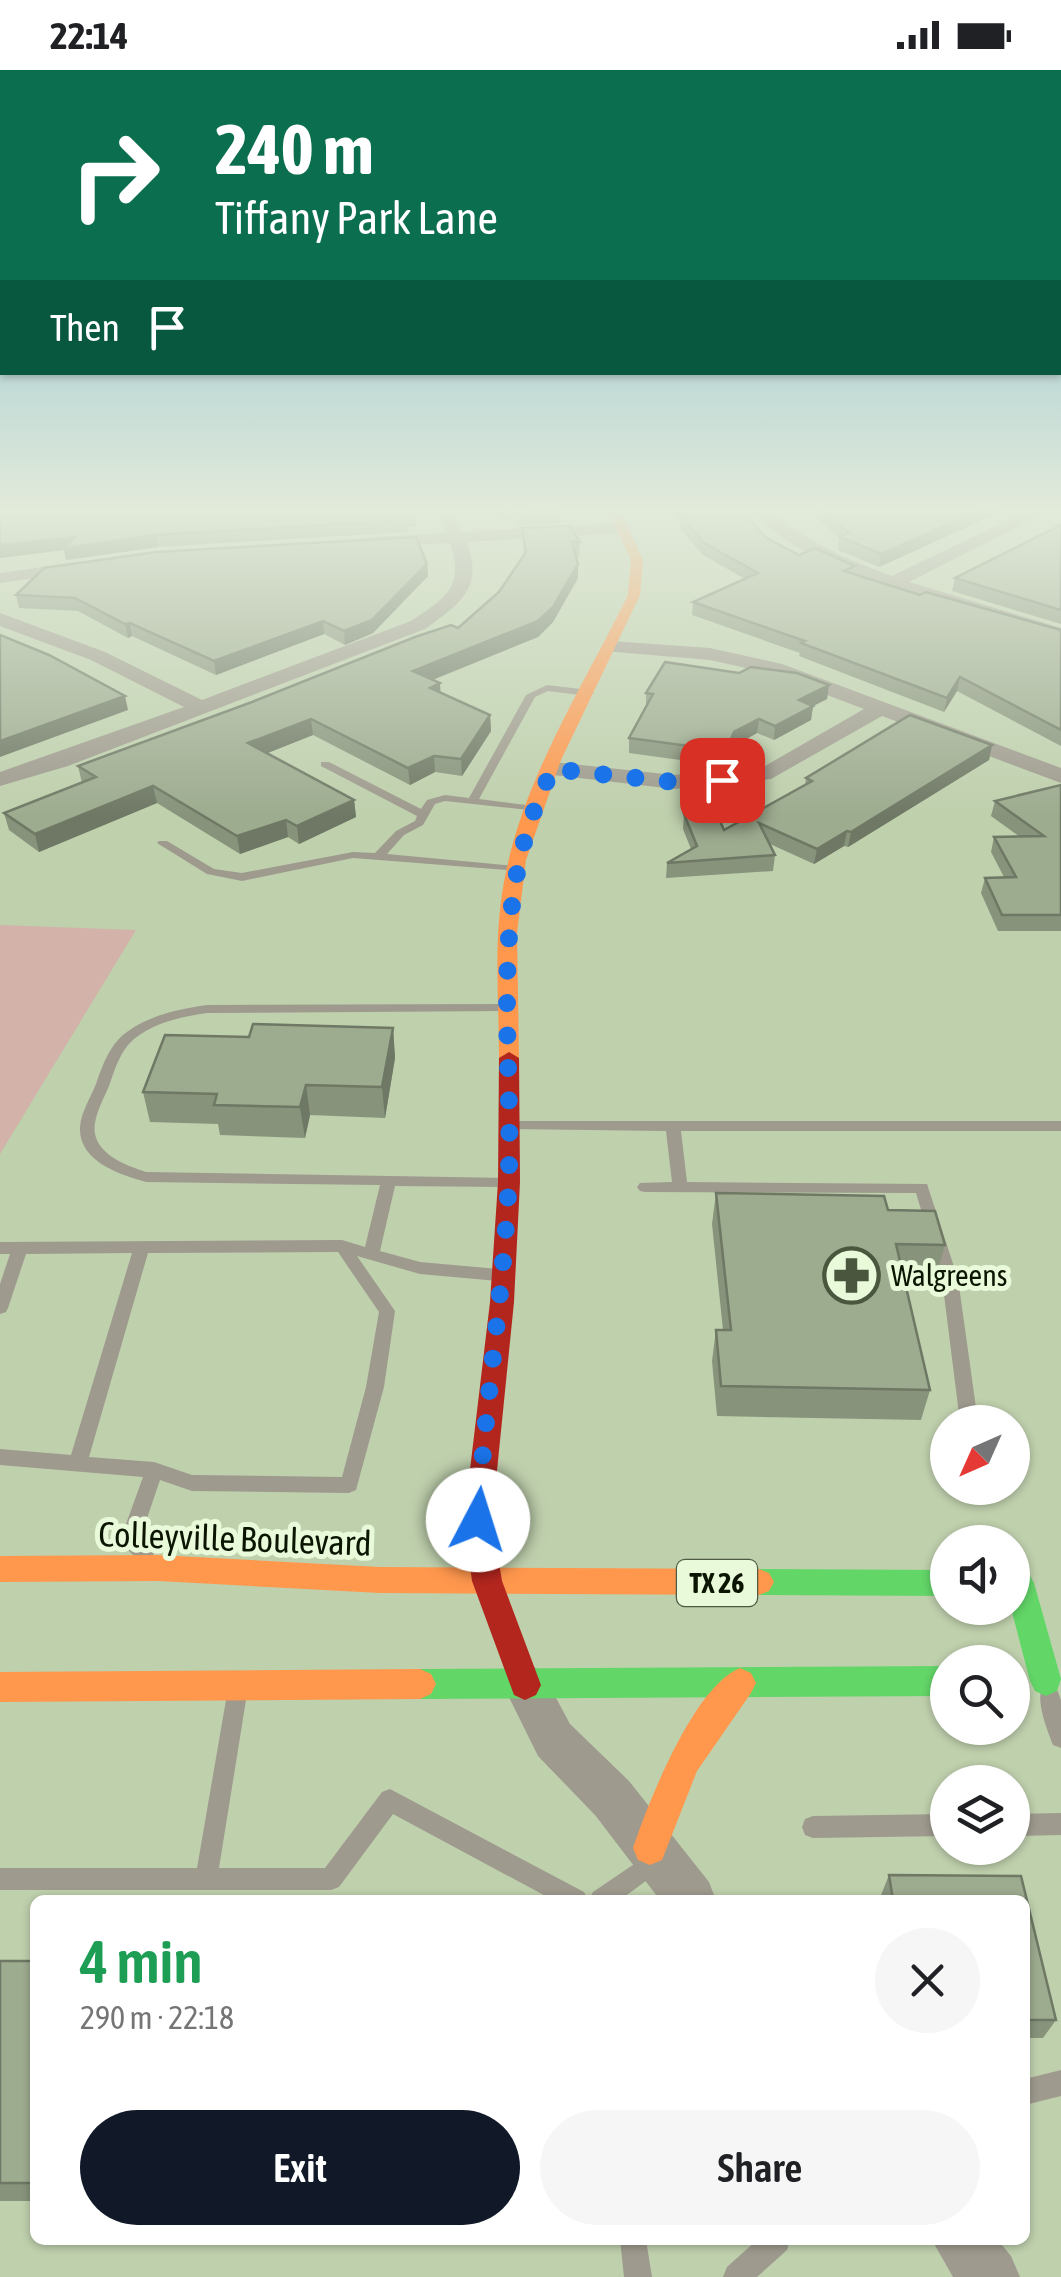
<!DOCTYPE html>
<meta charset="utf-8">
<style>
:root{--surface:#fff;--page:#f6f6f6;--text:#202124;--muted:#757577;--accent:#111827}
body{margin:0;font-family:"Asap Condensed",sans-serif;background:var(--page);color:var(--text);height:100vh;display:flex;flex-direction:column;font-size:38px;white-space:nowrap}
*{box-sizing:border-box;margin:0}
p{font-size:32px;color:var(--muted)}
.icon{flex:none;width:55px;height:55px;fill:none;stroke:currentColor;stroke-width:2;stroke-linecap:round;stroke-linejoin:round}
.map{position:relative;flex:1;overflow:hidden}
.details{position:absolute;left:30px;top:1825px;width:1000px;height:350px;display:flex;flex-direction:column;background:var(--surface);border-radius:15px;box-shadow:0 2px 8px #0004}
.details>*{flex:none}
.banner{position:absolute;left:0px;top:0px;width:1062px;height:305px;box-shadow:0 2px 8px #0004;background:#0b6e4f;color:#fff;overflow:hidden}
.needle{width:65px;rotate:225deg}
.buttons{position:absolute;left:930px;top:1335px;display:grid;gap:20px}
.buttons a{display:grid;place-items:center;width:100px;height:100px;border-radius:50%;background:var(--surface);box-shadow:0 2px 8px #0004;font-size:50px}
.pin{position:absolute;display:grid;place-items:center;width:85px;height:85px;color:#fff;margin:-42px;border-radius:20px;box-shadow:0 5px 15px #0006}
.me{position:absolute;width:110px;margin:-55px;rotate:5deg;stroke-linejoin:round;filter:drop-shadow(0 0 8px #0008)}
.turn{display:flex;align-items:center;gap:35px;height:210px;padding:0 50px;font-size:45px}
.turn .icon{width:130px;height:130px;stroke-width:2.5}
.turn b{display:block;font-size:70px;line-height:85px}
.then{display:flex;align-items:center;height:95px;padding:0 50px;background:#0003;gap:20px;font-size:38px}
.round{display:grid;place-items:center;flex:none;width:105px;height:105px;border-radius:52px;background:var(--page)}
.head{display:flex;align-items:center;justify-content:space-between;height:170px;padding:0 50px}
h1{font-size:60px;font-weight:600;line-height:75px;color:#1e9e55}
.button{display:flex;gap:20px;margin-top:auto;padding:20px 50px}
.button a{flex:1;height:115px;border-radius:60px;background:var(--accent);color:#fff;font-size:40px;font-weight:600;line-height:115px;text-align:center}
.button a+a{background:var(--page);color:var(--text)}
.status{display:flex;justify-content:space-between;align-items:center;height:70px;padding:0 50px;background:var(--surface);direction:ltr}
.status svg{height:28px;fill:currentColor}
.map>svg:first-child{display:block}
</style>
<div class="status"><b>22:14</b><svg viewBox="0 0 49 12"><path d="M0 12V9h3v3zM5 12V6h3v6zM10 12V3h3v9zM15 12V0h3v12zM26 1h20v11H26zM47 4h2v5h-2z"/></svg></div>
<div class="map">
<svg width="1061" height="2207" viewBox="0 0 1061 2207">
<rect width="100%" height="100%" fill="#bfd0ad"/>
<polygon fill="#d2b2a9" points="0,855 136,860 0,1084"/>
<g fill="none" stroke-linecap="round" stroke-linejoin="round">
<g fill="#9e9a8e" fill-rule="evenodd">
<polygon points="547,615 589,620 594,623 589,626 548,621 535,627 479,729 534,736 538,737 538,741 445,731 435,734 423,755 404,765 387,784 516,796 522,799 520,801 353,788 242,811 207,804 157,773 159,771 167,771 214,799 242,803 353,782 375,783 396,761 415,751 417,746 321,696 321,692 329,692 421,739 427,730 445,725 469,728 526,625"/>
<path d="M507,934L512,935L514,938L512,941L207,943C181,947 155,952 134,969C120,981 115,999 109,1016C104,1028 97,1040 95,1053C90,1082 124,1095 146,1102L510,1108L513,1112L505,1117L395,1116L380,1181L420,1192L498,1199L504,1201L506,1205L504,1209L498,1211L420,1204L357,1186L395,1241L384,1317L356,1420L349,1423L192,1421L160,1410L141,1466L154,1483L151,1489C137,1494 127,1480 121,1468L143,1407L0,1395V1379L71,1385L132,1183L26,1184L8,1238L6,1242L0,1244V1214L10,1184H0V1172L342,1170L365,1177L380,1115L146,1112C120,1105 78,1091 80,1057C81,1042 91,1027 96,1014C103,994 110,974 127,962C150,945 179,939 207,935ZM338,1182L379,1242L366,1317L342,1407L192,1405L154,1392L89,1387L148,1183Z"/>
<polygon points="515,1051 1061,1051 1061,1061 681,1061 687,1112 927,1114 958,1209 978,1352 960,1352 942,1209 916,1123 645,1122 640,1121 637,1117 640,1113 672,1112 666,1061 510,1059 508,1056 510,1053"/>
<path d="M1049,1614L1056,1617L1061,1630V1678L1053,1675C1047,1659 1036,1633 1042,1617Z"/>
<polygon points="236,1620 243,1623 246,1630 219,1798 325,1798 382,1722 390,1719 584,1822 588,1830 553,1830 393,1744 339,1817 331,1820 0,1820 0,1798 197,1798 226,1630 229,1623"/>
<polygon points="1061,1743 1061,1765 1012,1766 1012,1744"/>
<polygon points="948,1744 948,1766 813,1768 805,1765 802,1757 805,1749 813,1746"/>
<polygon points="646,1786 654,1789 657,1797 654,1805 620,1830 589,1830 593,1822"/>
<polygon points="1061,2000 1061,2026 1025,2035 1025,2009"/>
<polygon points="620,2170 646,2170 652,2207 624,2207"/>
<polygon points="757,2170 790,2170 787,2180 757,2207 723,2207 727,2197"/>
</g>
<g fill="#9e9a8e" fill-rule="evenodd">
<path d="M435,437H451L462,462L622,453L630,458L622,463L467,472C484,518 460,534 425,559L68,696L0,716V702L184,637L91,590L0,556V543L105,582L202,630L411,551C445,528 465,517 450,473L372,477L363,472L372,467L446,463Z"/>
<path d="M747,437H765C802,470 846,489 892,506L1035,437H1056L909,512L1061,558V570C974,548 805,505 747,437Z"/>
<polygon points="84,491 93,496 90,500 0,513 0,503"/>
<polygon points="611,571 710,578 782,594 1061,698 1061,713 882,646 771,709 674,719 545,704 542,699 553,692 674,705 765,696 864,639 769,603 710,590 604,581 604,573"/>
<polygon points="525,1594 541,1600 570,1654 629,1711 709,1812 716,1830 660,1830 595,1745 538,1686 503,1615 509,1600"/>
<polygon points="932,2170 998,2170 1011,2186 1020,2207 953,2207"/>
</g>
<g fill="#63d668" fill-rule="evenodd">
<polygon points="759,1499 948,1500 948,1526 759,1525 749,1521 744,1512 749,1503"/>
<polygon points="1019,1500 1029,1504 1034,1513 1061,1609 1057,1621 1046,1626 1035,1621 1030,1611 1011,1538 1012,1502"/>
<polygon points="948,1596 948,1626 420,1629 409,1624 404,1614 409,1604 420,1599"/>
</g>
<g fill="#ff974d" fill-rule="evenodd">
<path d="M606,437H618L643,490L640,525L561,690L526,790L517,863L519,988L509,994L499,988C499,930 493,870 504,812C522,710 583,617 628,525L631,490Z"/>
<polygon points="158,1485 380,1497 759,1499 769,1503 774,1512 769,1521 759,1525 380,1523 158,1511 0,1512 0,1486"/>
<path d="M740,1598L751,1603L756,1613L751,1623L697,1701L662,1790L650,1795L638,1790L633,1778C648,1733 694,1616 740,1598Z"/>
<polygon points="420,1599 431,1604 436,1614 431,1624 420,1629 0,1632 0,1602"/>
</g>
<polygon fill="#b3261e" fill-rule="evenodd" points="509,982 519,988 520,1112 514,1232 492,1450 502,1511 541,1615 536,1625 525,1630 514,1625 472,1511 464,1450 490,1232 498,1112 499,988"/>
</g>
<g fill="#87937b">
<polygon points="0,437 416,444 417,456 408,457 408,462 158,477 66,490 64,480 0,488"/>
<polygon points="495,437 558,437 561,441 560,453 519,455 518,448 501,450"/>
<polygon points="668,437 739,437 765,467 799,485 920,525 1061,560 1061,676 957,621 944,642 799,586 800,583 692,545 693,532 745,509 703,485 679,457 680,450"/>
<polygon points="805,437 1011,437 879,497 838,480 839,468"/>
<polygon points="1061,455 1061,554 952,521 955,508"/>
<polygon points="522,458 580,472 579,487 576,487 578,494 578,508 553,552 538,567 433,610 441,623 490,645 491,661 462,706 435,702 410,715 313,665 267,683 354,730 356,747 299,774 288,767 240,784 157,733 39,782 9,760 4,743 82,713 78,696 458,558 499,522 524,485"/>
<polygon points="427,494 428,506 373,563 345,575 324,564 216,605 132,566 128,568 78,541 19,538 16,525"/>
<polygon points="829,615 827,629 813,636 811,650 774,670 757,663 732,677 724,696 629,683 629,668 646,637 646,623"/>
<polygon points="992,675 989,690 848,777 844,776 814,794 770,774 775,785 773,801 666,808 667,793 691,779 683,759 684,744 724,760 805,715 806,708"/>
<polygon points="1061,715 1061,861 998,861 981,823 985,808 1004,807 991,782 994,767 1020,767 991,746 995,731"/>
<polygon points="393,958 395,988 385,1048 310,1045 305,1068 220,1065 218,1054 150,1052 143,1022 249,967"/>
<polygon points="716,1123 888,1140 945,1175 936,1206 903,1205 930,1320 921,1350 717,1346 712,1291 716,1260 723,1260 712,1154"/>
<polygon points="889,1805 1021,1806 1056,1950 1043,1968 1025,1968 1025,1830 881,1830 881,1825"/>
<rect x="0" y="1891" width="35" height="240"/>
</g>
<g fill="#6e7864">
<polygon points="987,437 1011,437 879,497 881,484"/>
<polygon points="156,465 158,477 66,490 64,480 0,488 0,475 75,467"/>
<polygon points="427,494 428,506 373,563 345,575 344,561"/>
<polygon points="578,494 578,508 553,552 538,567 414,617 413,601"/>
<polygon points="323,551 324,564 216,605 214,591"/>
<polygon points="130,553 132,566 128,568 125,554"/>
<polygon points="960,607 957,621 944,642 947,628"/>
<polygon points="440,613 441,629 430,618"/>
<polygon points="829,615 827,629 813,636 811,650 774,670 775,656 799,630"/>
<polygon points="125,626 128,640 0,687 0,671"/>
<polygon points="490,645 491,661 462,706 461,689"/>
<polygon points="311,649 313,665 250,690 248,673"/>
<polygon points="759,649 757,663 732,677 724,696 726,681 734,662"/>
<polygon points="992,675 989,690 848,777 851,762"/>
<polygon points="434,686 435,702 410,715 408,698"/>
<polygon points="153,716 157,733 39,782 35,764"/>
<polygon points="354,730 356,747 299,774 297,756"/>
<polygon points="286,750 288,767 240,784 237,766"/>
<polygon points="847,761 844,776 814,794 817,779"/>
<polygon points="393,958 395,988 385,1048 382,1017"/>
<polygon points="306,1015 310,1045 305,1068 300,1037"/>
</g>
<g fill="#9dab8f" stroke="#6e7864" stroke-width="2.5">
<polygon points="0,437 413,437 416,444 405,445 407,450 156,465 64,478 75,467 0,475"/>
<polygon points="518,437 558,437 561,441 519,443"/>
<polygon points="680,437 739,437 765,467 799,485 815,478 855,496 844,501 920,525 926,522 1061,560 1061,660 960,607 947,628 801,573 805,571 693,532 758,503 704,473 680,445 686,445"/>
<polygon points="820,437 987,437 881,484 840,467 849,463"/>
<polygon points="1061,455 1061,540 955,508"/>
<polygon points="570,456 580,472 572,472 578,494 553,537 538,551 413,601 440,613 430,618 490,645 461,689 434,686 408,698 311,649 248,673 354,730 297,756 286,750 237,766 153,716 35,764 4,743 96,707 78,696 252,632 415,567 451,555 458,558 499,522 526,482 522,458"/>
<polygon points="416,467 427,494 372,550 344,561 323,551 214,591 130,553 125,554 75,528 16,525 44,498 156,482"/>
<polygon points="0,565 49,585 125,626 0,671"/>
<polygon points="665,592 739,603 751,597 797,603 829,615 799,630 813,636 775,656 759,649 734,662 726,681 629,668 653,624 646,623"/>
<polygon points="910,645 992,675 851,762 847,761 817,779 759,753 775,785 667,793 697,776 684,744 716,742 724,760 812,711 806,708"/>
<polygon points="1061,715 1061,845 1002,845 985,808 1016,807 994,767 1044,766 995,731"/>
<polygon points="253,954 393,958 382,1017 306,1015 300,1037 214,1035 217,1024 143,1022 165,965 249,967"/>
<polygon points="716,1123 884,1126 888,1140 935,1141 945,1175 896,1174 930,1320 721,1316 716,1260 731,1260"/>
<polygon points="889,1805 1021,1806 1056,1950 1025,1950 1025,1830 893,1830"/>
<polygon points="0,1891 35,1891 35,2097 31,2113 0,2113"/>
</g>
<linearGradient id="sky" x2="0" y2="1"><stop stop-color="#73b5ce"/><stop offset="0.59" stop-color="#e2eada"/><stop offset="1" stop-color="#e2eada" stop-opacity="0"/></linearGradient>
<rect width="1061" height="746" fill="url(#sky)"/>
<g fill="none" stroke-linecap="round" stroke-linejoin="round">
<path stroke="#1a73e8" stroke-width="18" stroke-dasharray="0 32.4" d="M478,1450C484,1341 502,1234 508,1125C516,984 483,828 553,699L674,712L722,710"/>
</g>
<defs>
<symbol id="pharmacy-ring" viewBox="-11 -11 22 22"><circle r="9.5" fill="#e9fada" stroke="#4a563d" stroke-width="1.5"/><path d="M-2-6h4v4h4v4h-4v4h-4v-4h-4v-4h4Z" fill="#4a563d"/></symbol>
</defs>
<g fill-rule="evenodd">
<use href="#pharmacy-ring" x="820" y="1174" width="63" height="63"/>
</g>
<g text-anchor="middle" stroke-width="10" stroke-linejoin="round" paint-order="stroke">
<rect fill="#e9fada" stroke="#4e5a42" stroke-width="2.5" x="677" y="1490" width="80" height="46" rx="8"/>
<g font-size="28" font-weight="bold" fill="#0b1501">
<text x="717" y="1523">TX 26</text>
</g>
<g font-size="30" fill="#0b1501" stroke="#e9fada" text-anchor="start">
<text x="891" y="1216">Walgreens</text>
</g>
<g font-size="35" fill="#0b1501" stroke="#e9fada">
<text transform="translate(235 1469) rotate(2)" y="12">Colleyville Boulevard</text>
</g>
</g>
</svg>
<div class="buttons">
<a><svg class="needle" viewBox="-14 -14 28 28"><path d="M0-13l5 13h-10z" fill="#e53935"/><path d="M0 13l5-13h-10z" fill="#757577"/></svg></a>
<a><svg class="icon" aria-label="sound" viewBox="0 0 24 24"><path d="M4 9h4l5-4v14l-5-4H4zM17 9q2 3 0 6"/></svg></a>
<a><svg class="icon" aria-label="search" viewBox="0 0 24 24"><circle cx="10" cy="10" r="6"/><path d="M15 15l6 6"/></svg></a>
<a><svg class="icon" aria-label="layers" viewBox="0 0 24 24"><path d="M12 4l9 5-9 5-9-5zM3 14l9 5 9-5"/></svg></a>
</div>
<div class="pin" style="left:722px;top:710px;background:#d93025"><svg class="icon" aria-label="arrive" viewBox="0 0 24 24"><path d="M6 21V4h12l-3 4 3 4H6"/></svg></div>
<svg class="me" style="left:478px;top:1450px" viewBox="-20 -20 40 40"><circle r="19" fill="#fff"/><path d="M0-13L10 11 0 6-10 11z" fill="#1a73e8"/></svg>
<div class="banner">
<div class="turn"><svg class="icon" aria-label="right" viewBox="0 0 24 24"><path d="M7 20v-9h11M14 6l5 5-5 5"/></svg><div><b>240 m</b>Tiffany Park Lane</div></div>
<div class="then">Then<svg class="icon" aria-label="arrive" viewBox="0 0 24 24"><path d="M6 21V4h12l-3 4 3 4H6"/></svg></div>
</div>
<section class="details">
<div class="head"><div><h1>4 min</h1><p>290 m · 22:18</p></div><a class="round"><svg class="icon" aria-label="close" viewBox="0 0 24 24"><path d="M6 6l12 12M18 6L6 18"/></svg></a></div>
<div class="button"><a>Exit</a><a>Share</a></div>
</section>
</div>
